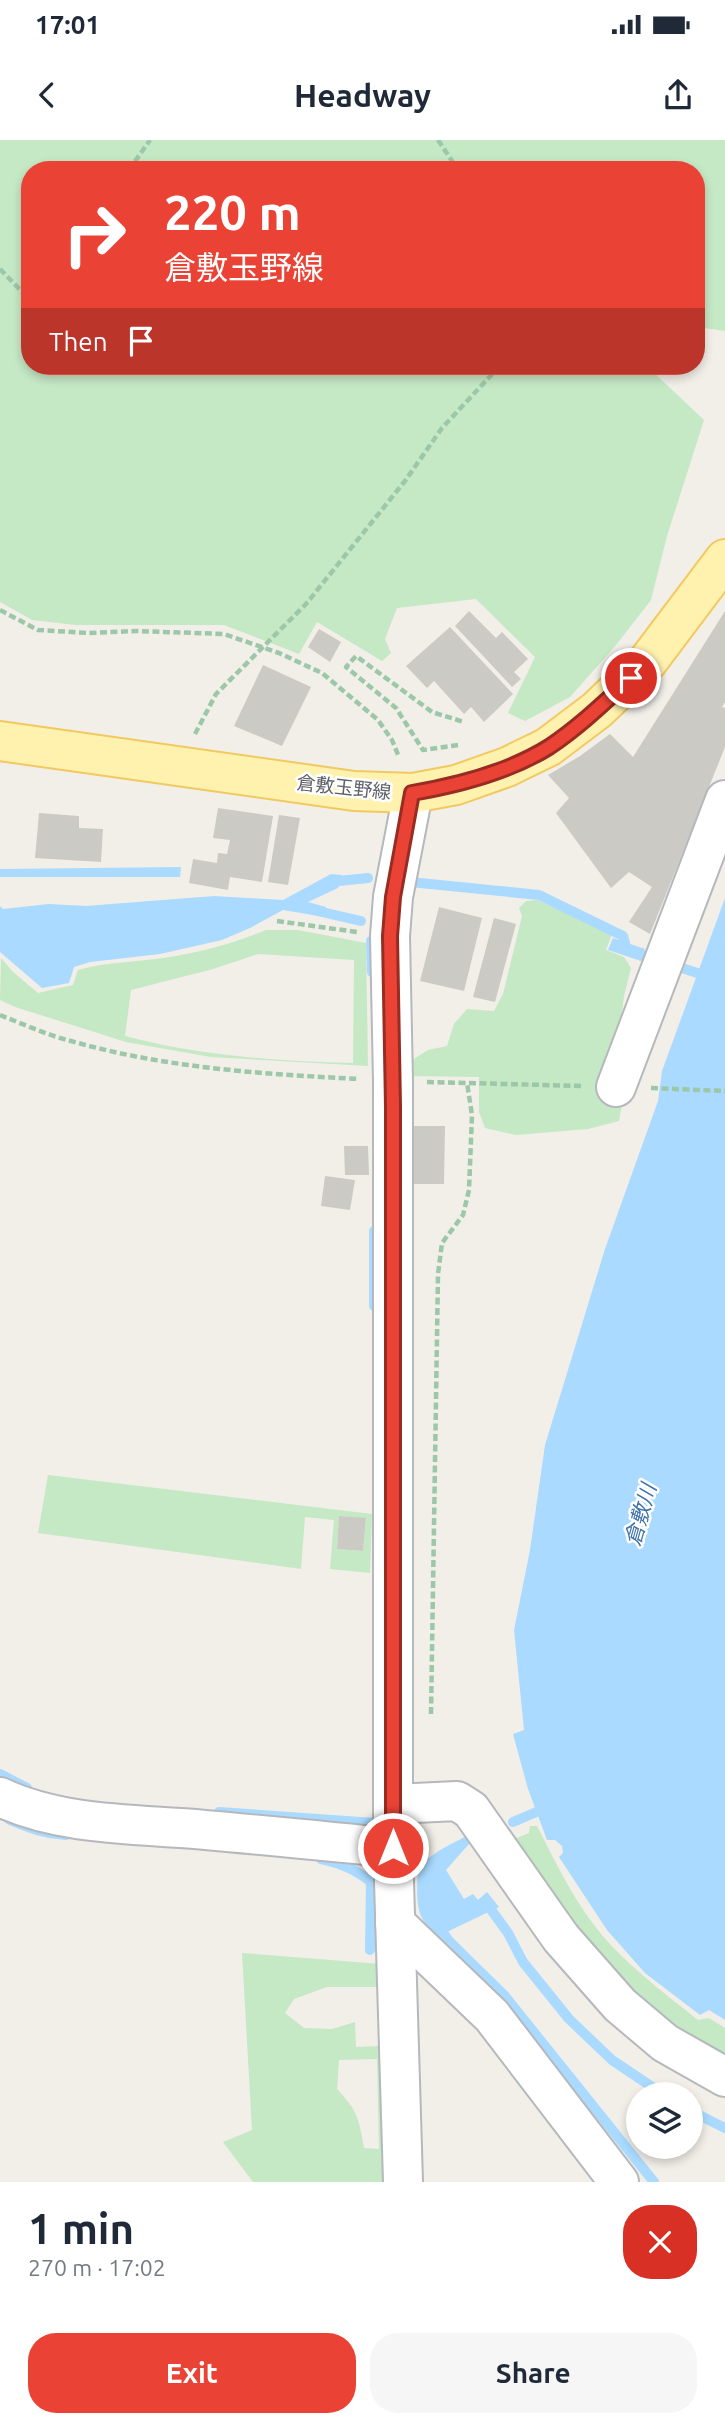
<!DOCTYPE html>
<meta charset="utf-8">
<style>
:root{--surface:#fff;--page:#f6f6f7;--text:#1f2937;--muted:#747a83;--accent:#ea4335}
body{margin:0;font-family:Ubuntu,"Noto Sans JP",sans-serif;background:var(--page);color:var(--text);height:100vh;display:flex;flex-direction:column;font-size:26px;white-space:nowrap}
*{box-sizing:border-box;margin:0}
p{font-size:23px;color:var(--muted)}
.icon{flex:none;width:38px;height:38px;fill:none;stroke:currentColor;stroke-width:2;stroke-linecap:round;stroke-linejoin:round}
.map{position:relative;height:2042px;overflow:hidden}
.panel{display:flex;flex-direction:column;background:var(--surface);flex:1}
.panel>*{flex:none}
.guide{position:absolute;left:21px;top:21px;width:684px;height:214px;border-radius:28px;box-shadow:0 4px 10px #0003;background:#ea4335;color:#fff;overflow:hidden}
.fabs{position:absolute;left:626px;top:1942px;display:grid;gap:14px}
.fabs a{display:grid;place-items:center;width:77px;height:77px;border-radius:50%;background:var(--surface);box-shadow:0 4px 10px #0003;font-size:35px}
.pin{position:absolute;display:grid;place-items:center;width:60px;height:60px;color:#fff;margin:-30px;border:4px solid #fff;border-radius:50%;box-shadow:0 2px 7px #0007}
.me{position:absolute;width:77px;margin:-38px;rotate:0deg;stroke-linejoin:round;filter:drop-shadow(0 0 5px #0008)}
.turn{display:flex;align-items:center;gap:24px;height:147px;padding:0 28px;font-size:32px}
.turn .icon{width:91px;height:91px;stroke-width:2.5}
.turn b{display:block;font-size:49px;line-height:60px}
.then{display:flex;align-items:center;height:66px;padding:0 28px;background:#0003;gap:14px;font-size:26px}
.round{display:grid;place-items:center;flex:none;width:74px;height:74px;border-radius:28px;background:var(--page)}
.head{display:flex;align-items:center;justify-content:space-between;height:119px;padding:0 28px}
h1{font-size:42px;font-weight:700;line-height:52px}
.button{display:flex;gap:14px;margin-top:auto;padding:14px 28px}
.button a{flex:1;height:80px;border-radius:28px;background:var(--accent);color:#fff;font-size:28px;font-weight:700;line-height:80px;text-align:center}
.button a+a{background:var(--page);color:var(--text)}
.status{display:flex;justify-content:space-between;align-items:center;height:49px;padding:0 35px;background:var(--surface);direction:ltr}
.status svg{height:19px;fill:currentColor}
header{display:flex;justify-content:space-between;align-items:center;height:91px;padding:0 28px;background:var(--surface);font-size:32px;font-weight:700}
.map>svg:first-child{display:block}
</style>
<div class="status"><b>17:01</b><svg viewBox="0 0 49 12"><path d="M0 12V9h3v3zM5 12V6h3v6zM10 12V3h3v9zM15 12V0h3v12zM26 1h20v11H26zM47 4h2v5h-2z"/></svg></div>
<header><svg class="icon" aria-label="back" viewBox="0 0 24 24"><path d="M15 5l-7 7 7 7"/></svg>Headway<svg class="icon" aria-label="share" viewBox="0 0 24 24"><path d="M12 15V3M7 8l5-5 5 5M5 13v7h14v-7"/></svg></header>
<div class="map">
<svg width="725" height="2042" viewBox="0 0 725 2042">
<rect width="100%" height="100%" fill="#f1efe8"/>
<g fill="#c5e8c5" fill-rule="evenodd">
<polygon points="0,0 725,0 725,191 697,187 696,30 30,30 30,226 653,226 651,230 704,280 667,396 651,460 616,505 570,557 525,581 508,573 535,517 476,459 397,468 385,499 391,513 382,521 317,482 299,514 224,485 76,485 32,480 0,462"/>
<polygon points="537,760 612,794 606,810 624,817 631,828 624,856 618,905 623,958 619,981 588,989 516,995 485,988 479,972 479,937 406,936 409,922 428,910 447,906 454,884 467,869 494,871 503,854 522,776 519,768 526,761"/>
<path d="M266,790H298L366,803L368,926L211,917L126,902L15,867L0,860L1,818L13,832L38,853L73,845L78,830C110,821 144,822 176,816C206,811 238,802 266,790ZM258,814L354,820L353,923C277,921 199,916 125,896L131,850L213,829Z"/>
<path d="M48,1335L372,1374L370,1433L330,1429L334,1380L305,1377L301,1429L38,1393ZM339,1376L366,1379L363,1411L337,1409Z"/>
<path d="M530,1686H537C554,1719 571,1755 594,1785C621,1821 663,1852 698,1880L709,1878L725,1888V1931L624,1860L511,1694L517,1698L529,1693Z"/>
<path d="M242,1813L381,1824V1847H327L294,1859L285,1873L304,1888L332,1889L355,1882L356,1907L381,1906L386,2042H253L223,2002L252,1990ZM377,1919L379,2009L364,2008C359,1979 358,1971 337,1949L339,1920Z"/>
</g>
<g fill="#aadaff">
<polygon points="181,727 180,737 0,737 0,729"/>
<polygon points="331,734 342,735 338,748 308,762 326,767 325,777 283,770 250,788 222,800 160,814 90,822 74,827 69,843 42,848 0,812 0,766 3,769 49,764 86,766 214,756 283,760"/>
<polygon points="725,758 725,1880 709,1870 700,1875 645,1833 607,1790 559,1717 563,1713 562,1706 555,1700 547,1700 528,1649 513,1594 524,1590 514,1490 530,1410 545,1305 605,1109 658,961 662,931"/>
<polygon points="613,798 645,809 641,821 608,810"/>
<path d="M471,1693L475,1701L468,1705L446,1730L464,1759L473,1754L478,1760L487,1752L499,1767L451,1790L437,1799C431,1792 425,1784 421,1776C415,1762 416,1727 424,1715L429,1718C442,1707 457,1702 471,1693Z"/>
</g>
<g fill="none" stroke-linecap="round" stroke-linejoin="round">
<g stroke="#aadaff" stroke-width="10">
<polyline points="410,742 539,755 623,796 625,803 623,808 644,816"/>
<polyline points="330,744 339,741 368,738"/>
<polyline points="313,770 361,781"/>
<polyline points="371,801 372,832"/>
<polyline points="685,829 725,842"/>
<polyline points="374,1091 374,1166"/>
<polyline points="0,1634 27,1648"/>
<polyline points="219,1672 375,1683 378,1686"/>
<path d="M10,1680C29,1688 45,1694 66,1695"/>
<polyline points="513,1682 548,1667"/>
<path d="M321,1719C340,1723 356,1729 371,1742L370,1810"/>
<polyline points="485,1764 487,1764 508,1793 523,1822 569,1879 612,1920 664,1955"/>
<polyline points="438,1786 449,1801 504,1855 654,2042"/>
<polyline points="691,1971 725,1988"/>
</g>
</g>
<g fill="#cccac5">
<polygon points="469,471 496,498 502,492 528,519 514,532 521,539 512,547 455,486"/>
<polygon points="725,471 725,562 722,567 725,568 725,607 650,794 629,782 652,747 629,732 611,748 556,673 569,658 548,635 580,616 610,594 633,617"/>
<polygon points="450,487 513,554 484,582 471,567 464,574 434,541 427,548 406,526"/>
<polygon points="319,489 341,502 330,522 308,507"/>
<polygon points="263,525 311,547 282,606 234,586"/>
<polygon points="218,668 273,676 262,742 230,737 228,750 189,743 193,719 217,723 218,713 227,714 230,700 213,698"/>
<polygon points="39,673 79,676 79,688 103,689 101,722 35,718"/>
<polygon points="279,675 300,678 288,745 268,742"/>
<polygon points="439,767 482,778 464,851 420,841"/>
<polygon points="494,778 516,784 495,862 473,857"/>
<polygon points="410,986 445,986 444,1044 405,1044"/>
<polygon points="344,1006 368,1006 369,1035 345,1035"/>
<polygon points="325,1036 355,1040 350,1070 321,1066"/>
<polygon points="339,1376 366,1378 363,1411 337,1409"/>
</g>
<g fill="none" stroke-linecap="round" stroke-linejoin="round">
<defs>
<g id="minor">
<polyline points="616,947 725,660"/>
<path d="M0,1657C59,1685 131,1684 195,1689C261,1695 327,1701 393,1708"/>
<polyline points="394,1664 457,1661 471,1670 561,1798 620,1865 665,1903 725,1937"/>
<polyline points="395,1783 492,1876 619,2042"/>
<polyline points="403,2042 393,1708 393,941 390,796 393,757 413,653"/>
</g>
<polyline id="major" points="0,601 354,651 413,653 456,645 507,627 548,607 597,570 648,521 725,419"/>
</defs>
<use href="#minor" stroke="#b5b8bc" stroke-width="42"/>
<use href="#major" stroke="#f2c960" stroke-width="42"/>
<g stroke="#9cc7a9" stroke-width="4.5" stroke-dasharray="7 3.5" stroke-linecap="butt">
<polyline points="438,0 458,30"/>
<polyline points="129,30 150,0"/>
<polyline points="0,129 30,160"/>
<polyline points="0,470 38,490 88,493 137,491 224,494 279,513 322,533 378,580 392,600 399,617"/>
<polyline points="195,594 216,554 306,464 405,341 442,288 496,230 496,226"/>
<polyline points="458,605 423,610 396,568 346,527 356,516 432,572 464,582"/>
<polyline points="277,781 357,792"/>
<path d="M0,875C23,884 47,895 71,901C165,928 262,934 359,939"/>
<polyline points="427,942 583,946"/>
<polyline points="651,948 725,951"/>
<polyline points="431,1574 438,1134 442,1103 463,1075 469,1050 472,975 467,943"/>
</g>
<use href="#minor" stroke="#fff" stroke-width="38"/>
<use href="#major" stroke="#fff2af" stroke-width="38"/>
</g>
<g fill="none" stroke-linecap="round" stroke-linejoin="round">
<defs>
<path id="route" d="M393,1708V967L390,796L393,757L412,653C459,645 509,632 549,607C579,587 605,562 631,538"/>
</defs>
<use href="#route" stroke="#982c22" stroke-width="18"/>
<use href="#route" stroke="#ea4335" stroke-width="12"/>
</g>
<g text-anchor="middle" stroke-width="5" stroke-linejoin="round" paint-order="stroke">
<g font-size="19" fill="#5f6368" stroke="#fff">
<text transform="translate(344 647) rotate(6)" y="7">倉敷玉野線</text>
</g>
<g font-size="21" font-style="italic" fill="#4174aa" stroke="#fff">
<text transform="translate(641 1375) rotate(-74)" y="7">倉敷川</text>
</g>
</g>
</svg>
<div class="fabs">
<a><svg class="icon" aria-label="layers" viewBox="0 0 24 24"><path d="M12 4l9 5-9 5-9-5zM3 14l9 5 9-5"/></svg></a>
</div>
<div class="pin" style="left:631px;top:538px;background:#d93025"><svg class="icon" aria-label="arrive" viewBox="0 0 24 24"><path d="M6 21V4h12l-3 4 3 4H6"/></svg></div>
<svg class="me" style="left:393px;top:1708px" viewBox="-20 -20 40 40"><circle r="17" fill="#ea4335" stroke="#fff" stroke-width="3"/><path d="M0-11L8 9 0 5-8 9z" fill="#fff"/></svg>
<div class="guide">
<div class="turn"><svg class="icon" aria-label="right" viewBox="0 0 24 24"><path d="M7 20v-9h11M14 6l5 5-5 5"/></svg><div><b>220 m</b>倉敷玉野線</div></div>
<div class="then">Then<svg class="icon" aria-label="arrive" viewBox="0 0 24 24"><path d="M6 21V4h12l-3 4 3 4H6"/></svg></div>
</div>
</div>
<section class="panel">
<div class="head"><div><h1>1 min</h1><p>270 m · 17:02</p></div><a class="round" style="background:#d93025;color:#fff"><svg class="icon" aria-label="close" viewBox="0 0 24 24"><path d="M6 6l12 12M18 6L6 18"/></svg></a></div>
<div class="button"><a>Exit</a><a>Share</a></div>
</section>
